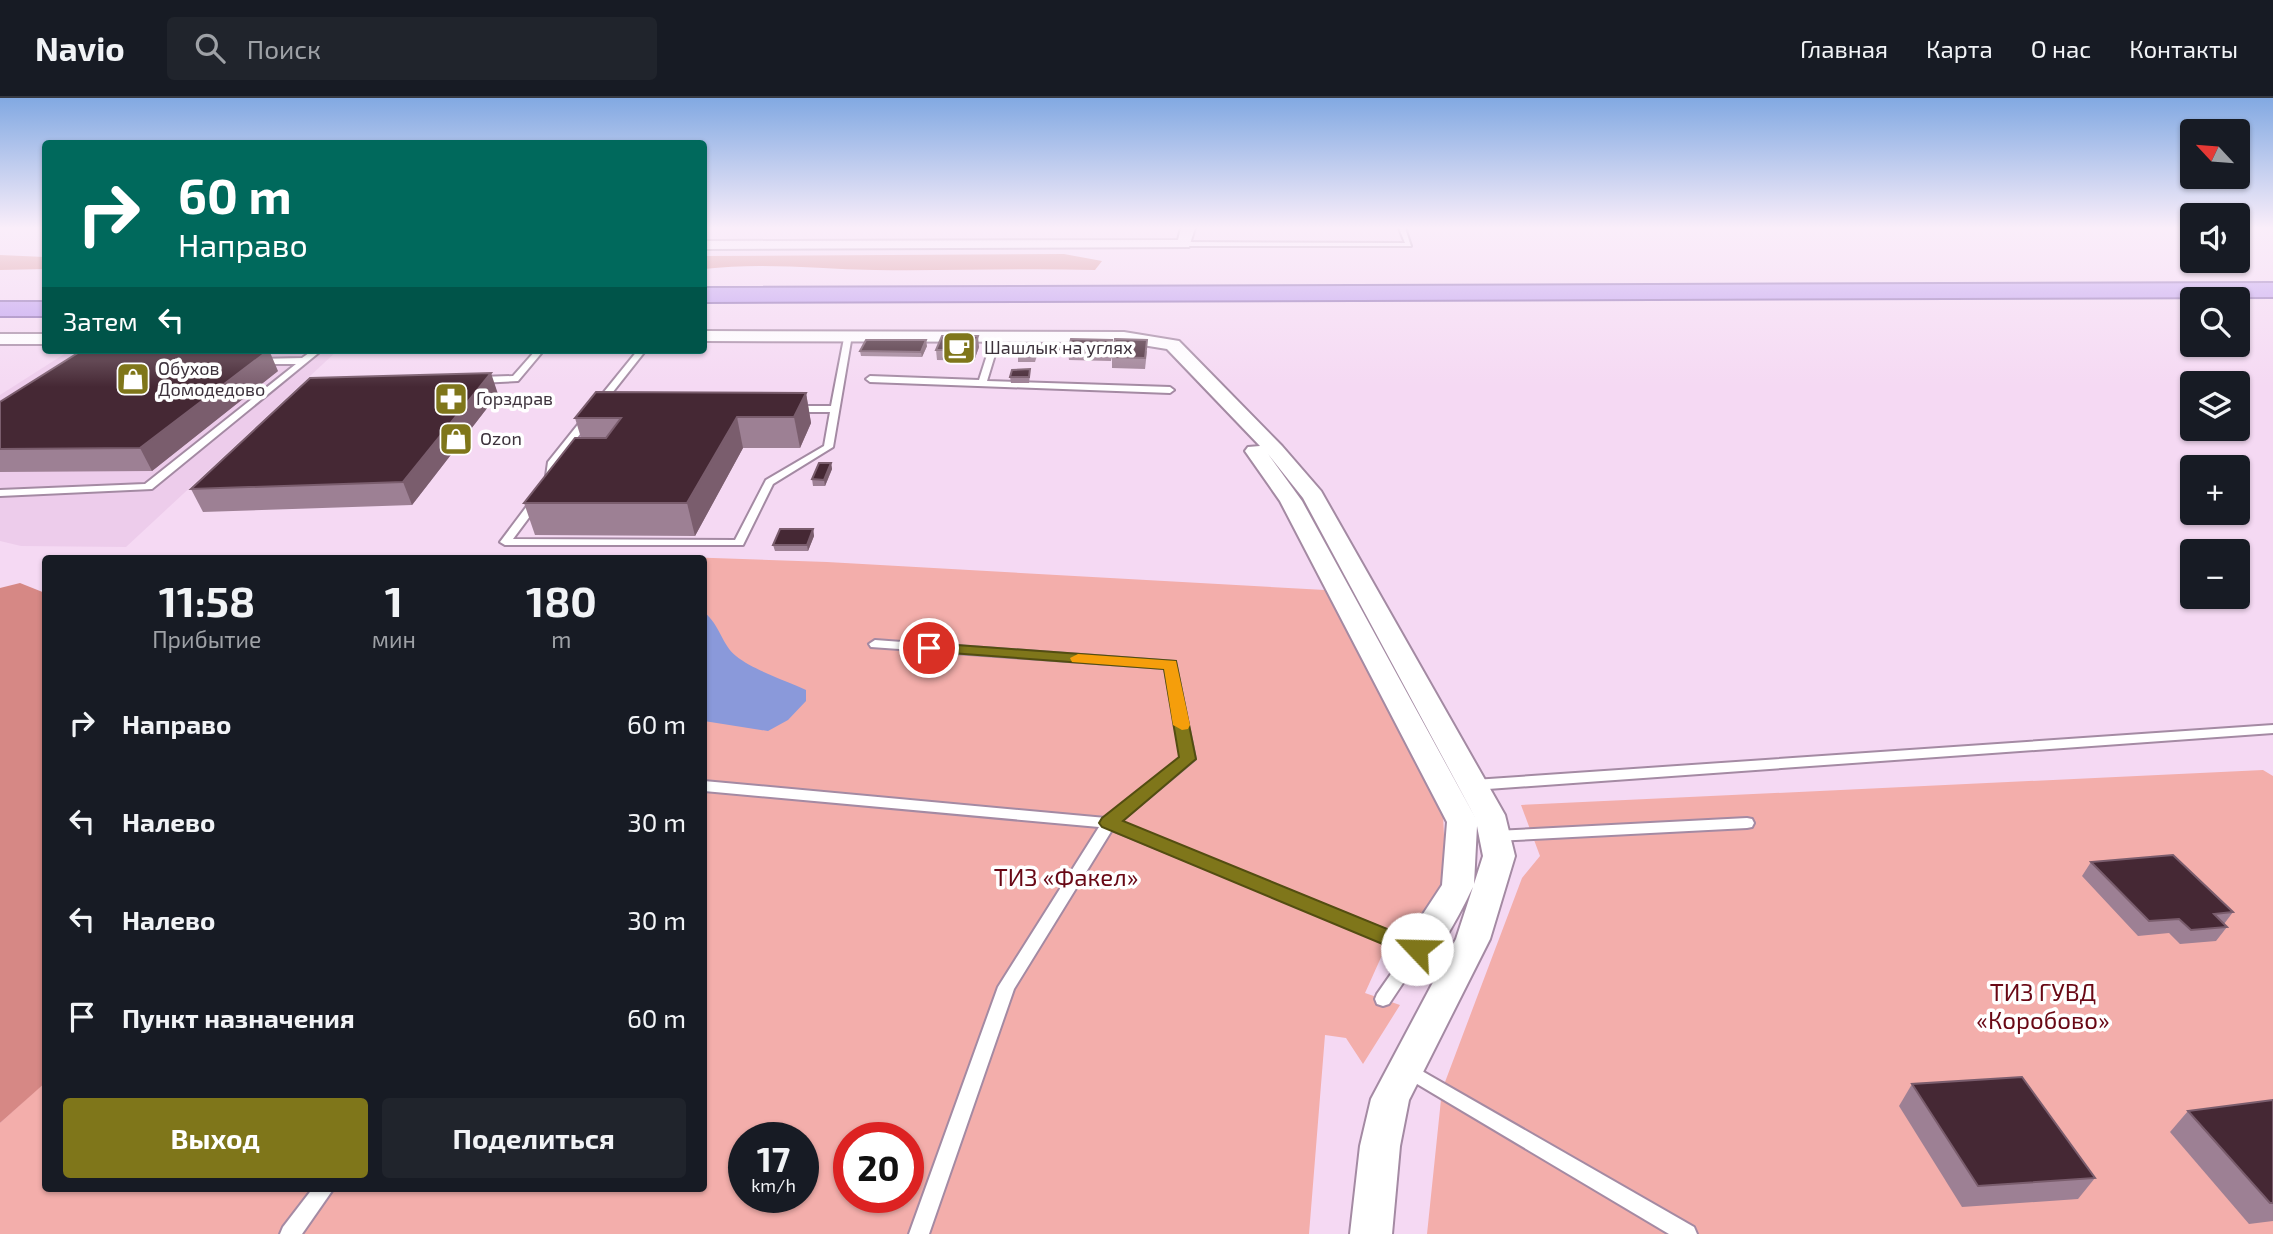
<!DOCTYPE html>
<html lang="ru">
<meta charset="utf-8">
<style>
:root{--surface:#171b24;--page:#20242c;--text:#f1f3f6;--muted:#9ea1a6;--line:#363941;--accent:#7f761a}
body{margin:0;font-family:"Exo 2",sans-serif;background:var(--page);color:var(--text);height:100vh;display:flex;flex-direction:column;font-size:26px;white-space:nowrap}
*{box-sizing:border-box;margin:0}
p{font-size:23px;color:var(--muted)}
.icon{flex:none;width:38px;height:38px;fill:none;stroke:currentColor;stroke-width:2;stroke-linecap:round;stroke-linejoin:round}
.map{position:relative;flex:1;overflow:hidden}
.panel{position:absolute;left:42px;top:457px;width:665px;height:637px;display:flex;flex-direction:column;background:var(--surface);border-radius:7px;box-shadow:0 2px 5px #0004}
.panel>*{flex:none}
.top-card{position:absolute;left:42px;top:42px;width:665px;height:214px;border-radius:7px;box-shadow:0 2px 5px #0004;background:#00695c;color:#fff;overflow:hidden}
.needle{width:46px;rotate:296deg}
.controls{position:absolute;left:2180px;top:21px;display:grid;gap:14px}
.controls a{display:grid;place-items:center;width:70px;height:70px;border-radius:7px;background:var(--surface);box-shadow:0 2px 5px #0004;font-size:35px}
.speed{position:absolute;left:728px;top:1024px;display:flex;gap:14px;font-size:35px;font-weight:700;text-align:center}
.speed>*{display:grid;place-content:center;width:91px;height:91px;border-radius:50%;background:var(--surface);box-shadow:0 2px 5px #0004;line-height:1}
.speed small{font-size:18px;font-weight:400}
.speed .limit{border:10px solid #d22;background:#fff;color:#111}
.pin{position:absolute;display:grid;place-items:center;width:60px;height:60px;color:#fff;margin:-30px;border:4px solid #fff;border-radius:50%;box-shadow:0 2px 7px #0007}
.me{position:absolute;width:77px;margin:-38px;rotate:294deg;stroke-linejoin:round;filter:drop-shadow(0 0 5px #0008)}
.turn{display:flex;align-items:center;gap:24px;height:147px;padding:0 21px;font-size:32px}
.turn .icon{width:91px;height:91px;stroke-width:2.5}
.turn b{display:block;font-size:49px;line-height:60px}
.then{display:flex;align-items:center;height:66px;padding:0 21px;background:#0003;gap:14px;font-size:26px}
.eta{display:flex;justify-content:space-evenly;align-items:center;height:119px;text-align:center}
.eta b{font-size:42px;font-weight:700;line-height:49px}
.button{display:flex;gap:14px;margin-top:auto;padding:14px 21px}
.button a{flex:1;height:80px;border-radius:7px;background:var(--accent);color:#fff;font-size:28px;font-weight:700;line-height:80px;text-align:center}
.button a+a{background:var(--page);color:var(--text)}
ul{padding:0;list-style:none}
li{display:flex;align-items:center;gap:21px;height:98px;padding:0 21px}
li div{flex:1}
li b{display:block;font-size:26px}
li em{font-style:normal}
header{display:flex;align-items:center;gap:42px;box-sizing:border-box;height:98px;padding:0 35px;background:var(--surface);border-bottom:2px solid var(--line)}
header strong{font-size:33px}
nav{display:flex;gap:38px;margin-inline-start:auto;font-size:24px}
.search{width:490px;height:63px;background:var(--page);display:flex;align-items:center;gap:18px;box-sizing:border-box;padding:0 24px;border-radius:7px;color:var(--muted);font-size:26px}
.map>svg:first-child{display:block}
</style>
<header>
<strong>Navio</strong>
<div class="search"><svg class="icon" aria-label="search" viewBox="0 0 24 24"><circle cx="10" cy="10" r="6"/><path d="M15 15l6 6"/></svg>Поиск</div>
<nav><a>Главная</a><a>Карта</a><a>О нас</a><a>Контакты</a></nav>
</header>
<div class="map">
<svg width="2273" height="1136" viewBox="0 0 2273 1136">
<rect width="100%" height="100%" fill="#f5d9f3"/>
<polygon fill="#edcceb" points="338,252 126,449 21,448 0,443 0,297 69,253"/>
<g fill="#f3aeab" fill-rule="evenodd">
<path d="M626,457L827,464L1325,492L1443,715L1446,782L1413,832L1396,826L1365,895L1400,907L1363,966L1346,940L1325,937L1309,1136H0V1025L45,984L46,1090H704V460H623ZM744,1040H803V1099H744ZM849,1040H908V1099H849Z"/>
<polygon points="2263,672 2273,678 2273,1136 1427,1136 1442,992 1522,780 1540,758 1521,707"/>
</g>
<g fill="#d68885">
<path d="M1064,156L1102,163L1095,172C1022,170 948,173 875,172C818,171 760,164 704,171V158Z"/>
<polygon points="0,157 45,159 45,171 0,172"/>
<polygon points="20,485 45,495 46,984 0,1025 0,490"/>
</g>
<path fill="#8a99da" d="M704,514C720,527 722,547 736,558C753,572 785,582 806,592V603L788,622L768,633L704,623Z"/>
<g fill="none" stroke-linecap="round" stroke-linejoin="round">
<defs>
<g id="service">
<polygon points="1399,130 1405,130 1411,148 1184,148 1181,146 1184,144 1405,145"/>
<polygon points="845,235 852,237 833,349 773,386 743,447 505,447 500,444 533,400 537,399 542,402 513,441 735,442 766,382 824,348 830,314 795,314 791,311 795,308 831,308"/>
<polygon points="994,235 1001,237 987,283 1170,289 1174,292 1170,295 870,284 866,281 870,278 979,282"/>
<polygon points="313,252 322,252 152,391 0,398 0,392 145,386 296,266 259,266 256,265 256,261 302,260"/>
<polygon points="536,252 544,252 518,283 479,285 475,282 479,279 513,278"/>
<polygon points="638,252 646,252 601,309 595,309 595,305"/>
<polygon points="587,318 592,321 558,364 555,385 554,387 546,387 545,385 548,364 584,319"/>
<polygon points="875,542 1175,564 1195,661 1120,724 1423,847 1425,851 1423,855 1389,906 1383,908 1377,906 1375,901 1377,896 1407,853 1112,732 1014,891 929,1136 909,1136 998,889 1099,729 704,693 704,683 1106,720 1181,660 1165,570 871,549 869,546"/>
<polygon points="2273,627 2273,635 1474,692 1469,690 1467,687 1469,684 1474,682"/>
<polygon points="1747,720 1752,721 1754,725 1752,729 1747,730 1495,743 1490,742 1488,738 1490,734 1495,733"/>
<polygon points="1408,965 1694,1129 1697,1136 1669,1136 1402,977 1399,972 1402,967"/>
<polygon points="313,1090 334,1090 302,1136 280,1136 283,1129"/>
</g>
<g id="minor">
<polygon points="1181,130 1195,130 1189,149 704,151 704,143 1178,142"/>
<path d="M704,233L1124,234L1179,243L1282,348L1321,393L1505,717L1515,758L1490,841L1409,1002L1400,1048L1392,1136H1350L1360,1048L1371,1001L1456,841L1473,789C1465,805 1442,853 1427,861C1419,865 1413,863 1405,860L1400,851L1442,787L1447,724L1280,403L1245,353L1248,349L1260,348L1167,251L1124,244L704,243ZM1268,356L1303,400L1476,721L1302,403ZM1477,728L1483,758L1474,786Z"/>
<rect x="0" y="236" width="46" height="10"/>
</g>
<g id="trunk">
<polygon points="2273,185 2273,199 704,204 704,190"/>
<rect x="0" y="204" width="46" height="14"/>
</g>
</defs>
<use href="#service" stroke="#a48aa3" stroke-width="4"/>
<use href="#minor" stroke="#a48aa3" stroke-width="4"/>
<use href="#trunk" stroke="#8363ac" stroke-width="4"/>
<use href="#service" fill="#fff" fill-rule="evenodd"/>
<use href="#minor" fill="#fff" fill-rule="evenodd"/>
<use href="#trunk" fill="#ba98ee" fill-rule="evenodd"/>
</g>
<g fill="#9d8094">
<polygon points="1038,246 1039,251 1035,264 1018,264 1018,258"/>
<polygon points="927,248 922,259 861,258 860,253"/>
<polygon points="979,249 974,263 937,262 936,252"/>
<polygon points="1041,251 1113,253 1111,263 1069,262 1068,254 1068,257 1041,256"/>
<polygon points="1147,253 1145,271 1112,270 1112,259"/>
<polygon points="278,273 152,373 0,374 0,304"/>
<polygon points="1030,277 1029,285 1011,285 1010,279"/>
<polygon points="806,295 811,325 800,350 743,350 695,438 535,437 524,405 581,340 575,320"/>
<polygon points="498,296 412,407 203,414 191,391"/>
<polygon points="831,365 832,371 825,388 813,388 812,381"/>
<polygon points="813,431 814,438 808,453 775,453 773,447"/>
<polygon points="2091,764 2233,814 2224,826 2227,829 2216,843 2180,846 2169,835 2138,838 2082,778"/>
<polygon points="1912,986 2095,1080 2078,1101 1962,1109 1899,1008"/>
<polygon points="2273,1002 2273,1123 2249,1126 2170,1034 2188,1013"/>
</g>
<g fill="#7a5d6d">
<polygon points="978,238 979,249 974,263 973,252"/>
<polygon points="926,242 927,248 922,259 921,254"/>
<polygon points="269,252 278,273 152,373 140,350"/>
<polygon points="491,275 498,296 412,407 403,384"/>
<polygon points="806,295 811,325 800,350 794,319"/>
<polygon points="737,319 743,350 695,438 687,405"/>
<polygon points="831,365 832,371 825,388 824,382"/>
<polygon points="813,431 814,438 808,453 807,447"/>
</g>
<g fill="#452834" stroke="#7a5d6d" stroke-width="2">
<polygon points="942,238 978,238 973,252 936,252"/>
<polygon points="1071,241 1112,242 1111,252 1068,252"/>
<polygon points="1115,241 1147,242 1145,260 1112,259"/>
<polygon points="866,242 926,242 921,254 860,253"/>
<polygon points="1021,246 1038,246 1035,258 1018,258"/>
<polygon points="1042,246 1069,246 1068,251 1041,251"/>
<polygon points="269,252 140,350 0,351 0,304 81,253"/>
<polygon points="1030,271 1029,279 1010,279 1012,272"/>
<polygon points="491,275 403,384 191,391 310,280"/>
<polygon points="596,294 806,295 794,319 737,319 687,405 524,405 575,340 606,340 621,320 575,320"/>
<polygon points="819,365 831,365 824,382 812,381"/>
<polygon points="780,431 813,431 807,447 773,447"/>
<polygon points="2173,757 2233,814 2214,816 2227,829 2191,832 2179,821 2149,823 2091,764"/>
<polygon points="2022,979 2095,1080 1978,1088 1912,986"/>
<polygon points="2273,1002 2273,1105 2270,1105 2188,1013"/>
</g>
<linearGradient id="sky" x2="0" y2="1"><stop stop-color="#82a9e2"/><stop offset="0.45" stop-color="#faeefa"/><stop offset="1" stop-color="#faeefa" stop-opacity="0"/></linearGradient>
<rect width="2273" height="289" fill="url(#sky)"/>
<polygon fill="#7f761a" stroke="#534d11" stroke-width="2" points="929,545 1176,563 1196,661 1123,723 1424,846 1427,851 1424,857 1417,859 1409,857 1102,729 1099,725 1102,720 1179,659 1164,571 924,553 921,550 924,547"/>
<polygon fill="#f59e0b" points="1078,556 1176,563 1190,627 1188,631 1182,632 1173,627 1164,571 1072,564 1070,560"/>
<defs>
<symbol id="cafe-square" viewBox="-11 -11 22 22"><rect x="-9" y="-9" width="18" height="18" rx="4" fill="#7f761a" stroke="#fff"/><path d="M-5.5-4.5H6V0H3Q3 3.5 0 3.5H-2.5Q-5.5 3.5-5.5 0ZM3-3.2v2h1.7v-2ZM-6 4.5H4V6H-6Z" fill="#fff"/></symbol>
<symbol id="shop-square" viewBox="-11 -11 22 22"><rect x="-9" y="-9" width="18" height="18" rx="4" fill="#7f761a" stroke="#fff"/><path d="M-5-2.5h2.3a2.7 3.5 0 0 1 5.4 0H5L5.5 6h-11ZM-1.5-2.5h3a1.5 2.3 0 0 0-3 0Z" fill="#fff"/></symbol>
<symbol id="pharmacy-square" viewBox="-11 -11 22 22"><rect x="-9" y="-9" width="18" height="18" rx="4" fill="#7f761a" stroke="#fff"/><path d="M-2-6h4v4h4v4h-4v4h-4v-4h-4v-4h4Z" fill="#fff"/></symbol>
</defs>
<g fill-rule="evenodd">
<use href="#cafe-square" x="940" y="231" width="38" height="38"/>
<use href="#shop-square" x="114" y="262" width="38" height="38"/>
<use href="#pharmacy-square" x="432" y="282" width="38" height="38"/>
<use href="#shop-square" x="437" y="322" width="38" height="38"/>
</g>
<g text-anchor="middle" stroke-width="7" stroke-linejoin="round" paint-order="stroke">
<g font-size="18" fill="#3d323c" stroke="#fff" text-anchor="start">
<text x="984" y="256">Шашлык на углях</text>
<text x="158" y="277">Обухов<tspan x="158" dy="21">Домодедово</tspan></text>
<text x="476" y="307">Горздрав</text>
<text x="480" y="347">Ozon</text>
</g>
<g font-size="24" fill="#690815" stroke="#fff">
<text x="1066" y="788">ТИЗ «Факел»</text>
<text x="2043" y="903">ТИЗ ГУВД<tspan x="2043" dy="28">«Коробово»</tspan></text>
</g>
</g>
</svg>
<div class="controls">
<a><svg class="needle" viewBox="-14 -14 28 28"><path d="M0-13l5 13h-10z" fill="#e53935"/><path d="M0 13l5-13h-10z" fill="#9ea1a6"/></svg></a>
<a><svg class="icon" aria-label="sound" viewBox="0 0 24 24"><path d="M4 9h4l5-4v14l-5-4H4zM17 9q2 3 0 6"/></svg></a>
<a><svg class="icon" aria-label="search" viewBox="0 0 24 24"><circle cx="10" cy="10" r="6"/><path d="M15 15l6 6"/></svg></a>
<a><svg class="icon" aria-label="layers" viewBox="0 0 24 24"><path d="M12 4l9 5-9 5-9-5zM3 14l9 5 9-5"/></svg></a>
<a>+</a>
<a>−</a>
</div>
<div class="speed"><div>17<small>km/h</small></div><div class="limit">20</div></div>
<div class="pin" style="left:929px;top:550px;background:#d93025"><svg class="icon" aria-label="arrive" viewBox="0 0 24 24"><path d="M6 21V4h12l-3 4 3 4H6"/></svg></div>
<svg class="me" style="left:1417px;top:851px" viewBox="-20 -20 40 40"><circle r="19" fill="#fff"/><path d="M0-13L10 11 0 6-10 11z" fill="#7f761a"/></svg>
<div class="top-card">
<div class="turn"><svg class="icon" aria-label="right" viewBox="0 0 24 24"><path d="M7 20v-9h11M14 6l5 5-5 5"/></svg><div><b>60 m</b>Направо</div></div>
<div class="then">Затем<svg class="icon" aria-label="left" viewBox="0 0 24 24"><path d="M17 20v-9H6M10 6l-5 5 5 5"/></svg></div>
</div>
<section class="panel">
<div class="eta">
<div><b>11:58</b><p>Прибытие</p></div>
<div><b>1</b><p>мин</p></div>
<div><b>180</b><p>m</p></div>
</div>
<ul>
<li><svg class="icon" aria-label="right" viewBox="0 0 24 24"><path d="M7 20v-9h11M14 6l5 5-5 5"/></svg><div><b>Направо</b></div><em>60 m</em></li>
<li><svg class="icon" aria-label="left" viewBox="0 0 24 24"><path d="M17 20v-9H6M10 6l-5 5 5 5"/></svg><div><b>Налево</b></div><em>30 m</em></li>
<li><svg class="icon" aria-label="left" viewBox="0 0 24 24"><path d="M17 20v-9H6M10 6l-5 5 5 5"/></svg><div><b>Налево</b></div><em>30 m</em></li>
<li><svg class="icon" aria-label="arrive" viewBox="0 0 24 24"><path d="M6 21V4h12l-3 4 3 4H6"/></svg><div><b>Пункт назначения</b></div><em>60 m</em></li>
</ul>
<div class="button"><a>Выход</a><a>Поделиться</a></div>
</section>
</div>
